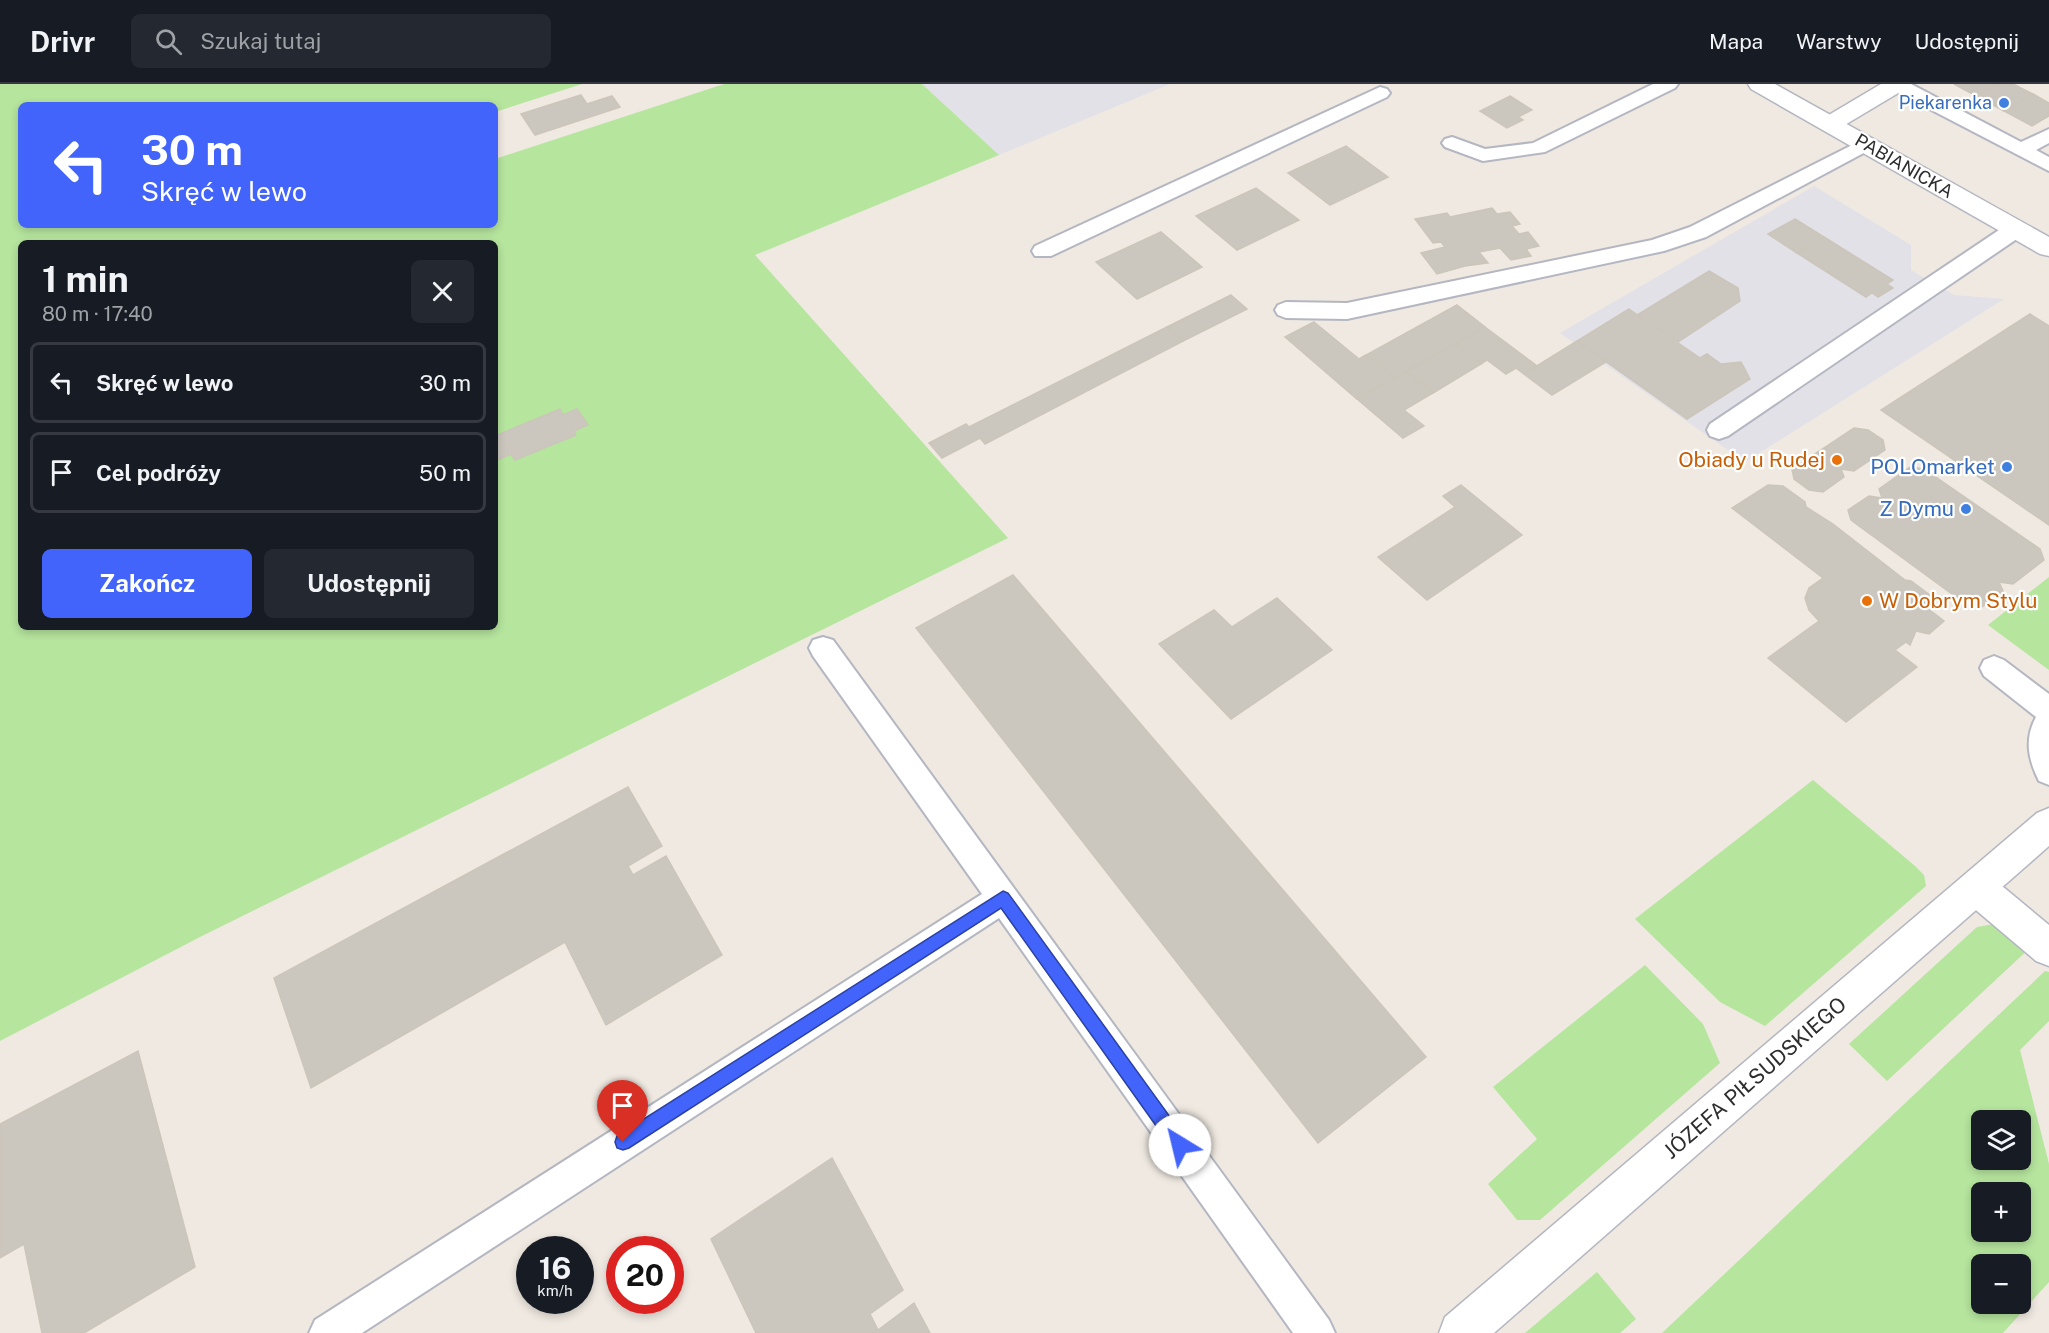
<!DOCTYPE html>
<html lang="pl">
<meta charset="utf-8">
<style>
:root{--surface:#171b24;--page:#242831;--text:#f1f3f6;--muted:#9ea1a6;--line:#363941;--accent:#4264fb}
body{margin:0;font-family:"Public Sans",sans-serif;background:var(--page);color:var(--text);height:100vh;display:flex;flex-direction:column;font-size:22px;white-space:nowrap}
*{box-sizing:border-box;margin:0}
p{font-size:20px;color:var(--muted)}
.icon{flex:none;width:33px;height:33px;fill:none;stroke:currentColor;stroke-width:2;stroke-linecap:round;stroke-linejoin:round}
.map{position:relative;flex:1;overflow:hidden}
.panel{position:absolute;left:18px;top:156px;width:480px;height:390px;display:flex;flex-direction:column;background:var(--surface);border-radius:9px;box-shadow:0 3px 9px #0003}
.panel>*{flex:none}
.guide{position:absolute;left:18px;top:18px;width:480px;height:126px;border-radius:9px;box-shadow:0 3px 9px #0003;background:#4264fb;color:#fff;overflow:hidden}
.tools{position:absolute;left:1971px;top:1026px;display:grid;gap:12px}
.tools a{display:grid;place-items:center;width:60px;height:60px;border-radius:9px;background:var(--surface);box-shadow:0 3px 9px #0003;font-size:30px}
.speed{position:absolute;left:516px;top:1152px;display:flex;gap:12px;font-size:30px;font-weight:700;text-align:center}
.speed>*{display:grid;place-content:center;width:78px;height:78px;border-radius:50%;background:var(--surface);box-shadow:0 3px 9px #0003;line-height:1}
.speed small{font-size:15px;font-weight:400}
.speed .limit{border:9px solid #d22;background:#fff;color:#111}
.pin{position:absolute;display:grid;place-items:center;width:51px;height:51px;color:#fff;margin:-62px -26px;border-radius:50% 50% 50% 0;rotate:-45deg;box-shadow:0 0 6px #0007}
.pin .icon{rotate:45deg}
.me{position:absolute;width:66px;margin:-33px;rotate:324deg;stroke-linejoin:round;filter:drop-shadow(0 0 4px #0008)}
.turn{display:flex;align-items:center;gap:21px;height:126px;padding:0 24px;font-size:27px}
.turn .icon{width:78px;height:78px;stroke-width:2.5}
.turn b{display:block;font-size:42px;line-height:51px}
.round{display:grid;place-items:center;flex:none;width:63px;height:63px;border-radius:9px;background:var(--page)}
.head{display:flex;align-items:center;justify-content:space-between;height:102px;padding:0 24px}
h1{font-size:36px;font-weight:700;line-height:45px}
.primary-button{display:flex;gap:12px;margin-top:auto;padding:12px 24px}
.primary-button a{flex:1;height:69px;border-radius:9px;background:var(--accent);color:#fff;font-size:24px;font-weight:700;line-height:69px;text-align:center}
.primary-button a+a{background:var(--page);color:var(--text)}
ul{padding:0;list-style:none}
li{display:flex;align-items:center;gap:18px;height:81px;margin:0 12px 9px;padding:0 12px;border:3px solid var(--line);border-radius:9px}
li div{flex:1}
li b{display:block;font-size:22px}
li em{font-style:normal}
header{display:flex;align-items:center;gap:36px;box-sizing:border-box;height:84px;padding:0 30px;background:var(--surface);border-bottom:2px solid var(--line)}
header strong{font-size:28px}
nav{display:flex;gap:33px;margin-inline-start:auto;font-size:21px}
.search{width:420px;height:54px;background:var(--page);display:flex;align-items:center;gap:15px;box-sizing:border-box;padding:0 21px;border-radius:9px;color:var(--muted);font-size:22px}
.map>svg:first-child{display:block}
</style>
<header>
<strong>Drivr</strong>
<div class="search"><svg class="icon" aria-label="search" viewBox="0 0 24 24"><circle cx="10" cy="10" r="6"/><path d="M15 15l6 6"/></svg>Szukaj tutaj</div>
<nav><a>Mapa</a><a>Warstwy</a><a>Udostępnij</a></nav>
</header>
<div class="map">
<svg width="2049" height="1249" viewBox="0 0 2049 1249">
<rect width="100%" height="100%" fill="#efe9e1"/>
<g fill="#e3e1e8">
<polygon points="922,0 1170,0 999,71"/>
<polygon points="1814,102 1911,161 1911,186 1954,211 2004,215 1745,378 1560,249"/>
</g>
<g fill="#b6e59e" fill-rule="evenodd">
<path d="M0,0H582L495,28V21H21V141H495V75L724,0H922L999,71L755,171L1008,454L200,853L0,957ZM21,159H495V543H21Z"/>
<polygon points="2049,493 2049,586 1988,541"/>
<polygon points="1813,696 1915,782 1924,791 1926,802 1765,942 1720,918 1635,835"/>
<polygon points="1994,840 2032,862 1887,997 1849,960 1977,843"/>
<polygon points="1645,881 1703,940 1720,979 1540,1136 1517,1136 1488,1100 1537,1055 1493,1003"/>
<path d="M2045,887L2049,888V937L2020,966L2049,1080V1198L2003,1249H1662ZM1982,1036H2020V1076H1982ZM1982,1108H2020V1148H1982ZM1982,1180H2020V1220H1982Z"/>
<polygon points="1597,1188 1636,1235 1620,1249 1525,1249"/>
</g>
<g fill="#cbc7bf" stroke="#cbc5ba" stroke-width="1.5">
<polygon points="1954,0 1999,0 1976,12"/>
<polygon points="1999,0 2013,0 2033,10 2004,27 1976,12"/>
<polygon points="2033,10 2049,19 2049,32 2032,42 2004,27"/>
<polygon points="581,11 587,20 612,12 620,23 535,51 521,30"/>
<polygon points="1510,12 1532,26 1518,33 1523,36 1507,44 1480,27"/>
<polygon points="1346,62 1388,93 1330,121 1288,89"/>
<polygon points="1256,104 1299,136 1237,166 1196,132"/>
<polygon points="1492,124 1497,130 1510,128 1520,140 1512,142 1519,150 1528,148 1539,162 1526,165 1531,172 1511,176 1500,164 1479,168 1488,179 1465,182 1437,190 1421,169 1445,163 1441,158 1433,159 1415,135 1447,129 1450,133"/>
<polygon points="1795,135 1824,153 1797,169 1768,150"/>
<polygon points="1161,148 1202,183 1137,215 1096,178"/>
<polygon points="1824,153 1893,196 1887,200 1893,204 1878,213 1872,209 1866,213 1797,169"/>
<polygon points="1709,187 1738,204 1740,217 1678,258 1637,231"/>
<polygon points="1231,211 1247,225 1183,257 1167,243"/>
<polygon points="1457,221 1485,243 1394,294 1366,271"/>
<polygon points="1629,225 1700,274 1707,270 1721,280 1741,278 1750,295 1687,335 1577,257"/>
<polygon points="2030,230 2049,242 2049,441 1881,326"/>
<polygon points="1314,238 1359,275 1366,271 1394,294 1357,315 1285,253"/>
<polygon points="1167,243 1183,257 985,360 980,354 942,374 929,359 966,340 969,343"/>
<polygon points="1485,243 1537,282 1524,290 1516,284 1506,290 1487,276 1481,280 1455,260"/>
<polygon points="1577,257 1606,278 1552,311 1524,290"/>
<polygon points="1455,260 1481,280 1433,309 1406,288"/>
<polygon points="1406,288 1433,309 1404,326 1424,342 1403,354 1357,315"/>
<polygon points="560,325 563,331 577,325 588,341 574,347 576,351 515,376 511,370 495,377 495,352"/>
<polygon points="1854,344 1868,346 1883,356 1885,366 1854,387 1841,385 1844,393 1823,408 1809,406 1794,395 1792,385"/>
<polygon points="1910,383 1924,385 2040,465 2044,476 2013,500 1999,498 2003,507 1982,523 1967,521 1851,436 1848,426 1869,412 1882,414 1879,405"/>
<polygon points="1461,401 1522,451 1427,516 1378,473 1455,423 1443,412"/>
<polygon points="1768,401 1783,402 1805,418 1806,423 1833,440 1905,496 1911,497 1930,511 1926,523 1944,537 1929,550 1916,547 1910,561 1906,558 1895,566 1917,583 1846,638 1768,574 1819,537 1809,526 1805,514 1809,504 1823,494 1732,424"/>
<polygon points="1013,491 1426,973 1318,1059 916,544"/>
<polygon points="1277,514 1332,566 1231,635 1159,560 1214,526 1232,543"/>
<polygon points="628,703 662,762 628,782 633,791 666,772 722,871 606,941 565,858 311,1004 274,894"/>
<polygon points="138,967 195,1183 84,1249 42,1249 24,1160 0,1174 0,1040"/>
<polygon points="832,1074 903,1206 870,1230 878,1246 914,1219 930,1249 756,1249 711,1155"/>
</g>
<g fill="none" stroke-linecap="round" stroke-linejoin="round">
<defs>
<g id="service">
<polygon points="1653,0 1678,0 1675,4 1545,68 1483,77 1445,63 1442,59 1445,55 1452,53 1485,65 1533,59"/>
<polygon points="1911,0 2021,58 2049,45 2049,59 2036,66 2049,73 2049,87 1891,5 1888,1"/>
<polygon points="1380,3 1387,5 1390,9 1387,13 1051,172 1035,172 1032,167 1035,162"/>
<polygon points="1866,54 1873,56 1876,60 1873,64 1706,153 1664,167 1347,235 1286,234 1278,231 1275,226 1278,221 1286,218 1347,219 1652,156 1690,143"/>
<polygon points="2016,138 2024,140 2027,145 2024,150 1728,352 1719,355 1710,352 1707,346 1710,340 2008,140"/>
<polygon points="823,553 833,556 1329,1236 1335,1249 1293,1249 999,834 362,1249 309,1249 315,1236 982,810 813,572 809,564 813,556"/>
<path d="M1994,572L2004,576L2049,610V701L2039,697C2028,675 2024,655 2036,633L1984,592L1980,584L1984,576Z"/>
</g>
<polygon id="pedestrian" points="1977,787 1990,792 2049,841 2049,882 2036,877 1964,816 1959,804 1964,792"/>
<g id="minor">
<polygon points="1881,0 1908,0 1905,5 1838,45 1822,45 1819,40 1822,35"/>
<polygon points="2049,724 2049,762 1494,1249 1439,1249 1445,1233 2037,729"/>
</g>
<polygon id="tertiary" points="1748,0 1775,0 2049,153 2049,172 2040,170 1751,5"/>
</defs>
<use href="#service" stroke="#b4b7c1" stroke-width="4"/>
<use href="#pedestrian" stroke="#b4b7c1" stroke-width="3"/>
<use href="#minor" stroke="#b4b7c1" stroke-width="3"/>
<use href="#tertiary" stroke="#b4b7c1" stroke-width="3"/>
<use href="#service" fill="#fff" fill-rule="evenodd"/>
<use href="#pedestrian" fill="#fff" fill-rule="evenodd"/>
<use href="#minor" fill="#fff" fill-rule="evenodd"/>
<use href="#tertiary" fill="#fff" fill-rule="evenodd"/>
</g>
<polygon fill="#4264fb" stroke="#2b41a3" stroke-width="1.5" points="1003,807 1008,809 1186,1055 1188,1061 1186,1067 1180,1069 1174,1067 1001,824 629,1064 623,1066 617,1064 615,1058 617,1052"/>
<g fill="#3f7fe0" stroke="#fff" stroke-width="2">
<circle cx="2004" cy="19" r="6"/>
<circle cx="2007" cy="383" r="6"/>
<circle cx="1966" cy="425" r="6"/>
</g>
<g fill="#e8710a" stroke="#fff" stroke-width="2">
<circle cx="1837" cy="376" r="6"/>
<circle cx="1867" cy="517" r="6"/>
</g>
<g text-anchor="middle" stroke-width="4.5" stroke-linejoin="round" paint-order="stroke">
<g font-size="18" fill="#366cbe" stroke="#fff" text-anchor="end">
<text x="1992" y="25">Piekarenka</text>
</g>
<g font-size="18" fill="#2e2e2e" stroke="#fff">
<text transform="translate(1904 82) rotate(30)" y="6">PABIANICKA</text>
</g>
<g font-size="21" fill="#c56008" stroke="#fff" text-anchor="end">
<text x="1825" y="383">Obiady u Rudej</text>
<text x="1879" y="524" text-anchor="start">W Dobrym Stylu</text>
</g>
<g font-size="21" fill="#366cbe" stroke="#fff" text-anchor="end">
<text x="1995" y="390">POLOmarket</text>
<text x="1954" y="432">Z Dymu</text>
</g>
<g font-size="21" fill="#2e2e2e" stroke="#fff">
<text transform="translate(1755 994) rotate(-41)" y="7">JÓZEFA PIŁSUDSKIEGO</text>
</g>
</g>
</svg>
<div class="tools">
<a><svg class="icon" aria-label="layers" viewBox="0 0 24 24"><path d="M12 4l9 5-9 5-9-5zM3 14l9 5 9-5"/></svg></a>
<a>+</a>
<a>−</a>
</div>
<div class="speed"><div>16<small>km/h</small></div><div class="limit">20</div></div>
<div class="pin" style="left:623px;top:1058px;background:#d93025"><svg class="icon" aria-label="arrive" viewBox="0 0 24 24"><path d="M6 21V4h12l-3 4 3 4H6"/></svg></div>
<svg class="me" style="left:1180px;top:1061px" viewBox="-20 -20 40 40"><circle r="19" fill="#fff"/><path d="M0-13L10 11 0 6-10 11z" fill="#4264fb"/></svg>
<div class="guide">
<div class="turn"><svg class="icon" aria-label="left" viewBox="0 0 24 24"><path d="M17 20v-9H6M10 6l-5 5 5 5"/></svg><div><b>30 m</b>Skręć w lewo</div></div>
</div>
<section class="panel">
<div class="head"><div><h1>1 min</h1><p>80 m · 17:40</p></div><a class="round"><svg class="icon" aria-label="close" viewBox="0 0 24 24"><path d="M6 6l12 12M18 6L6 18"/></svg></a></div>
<ul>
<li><svg class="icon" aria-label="left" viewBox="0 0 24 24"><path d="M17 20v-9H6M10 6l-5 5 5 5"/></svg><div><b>Skręć w lewo</b></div><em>30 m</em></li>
<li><svg class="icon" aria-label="arrive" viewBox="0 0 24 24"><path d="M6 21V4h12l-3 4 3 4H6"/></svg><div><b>Cel podróży</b></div><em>50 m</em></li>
</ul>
<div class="primary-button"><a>Zakończ</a><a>Udostępnij</a></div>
</section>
</div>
